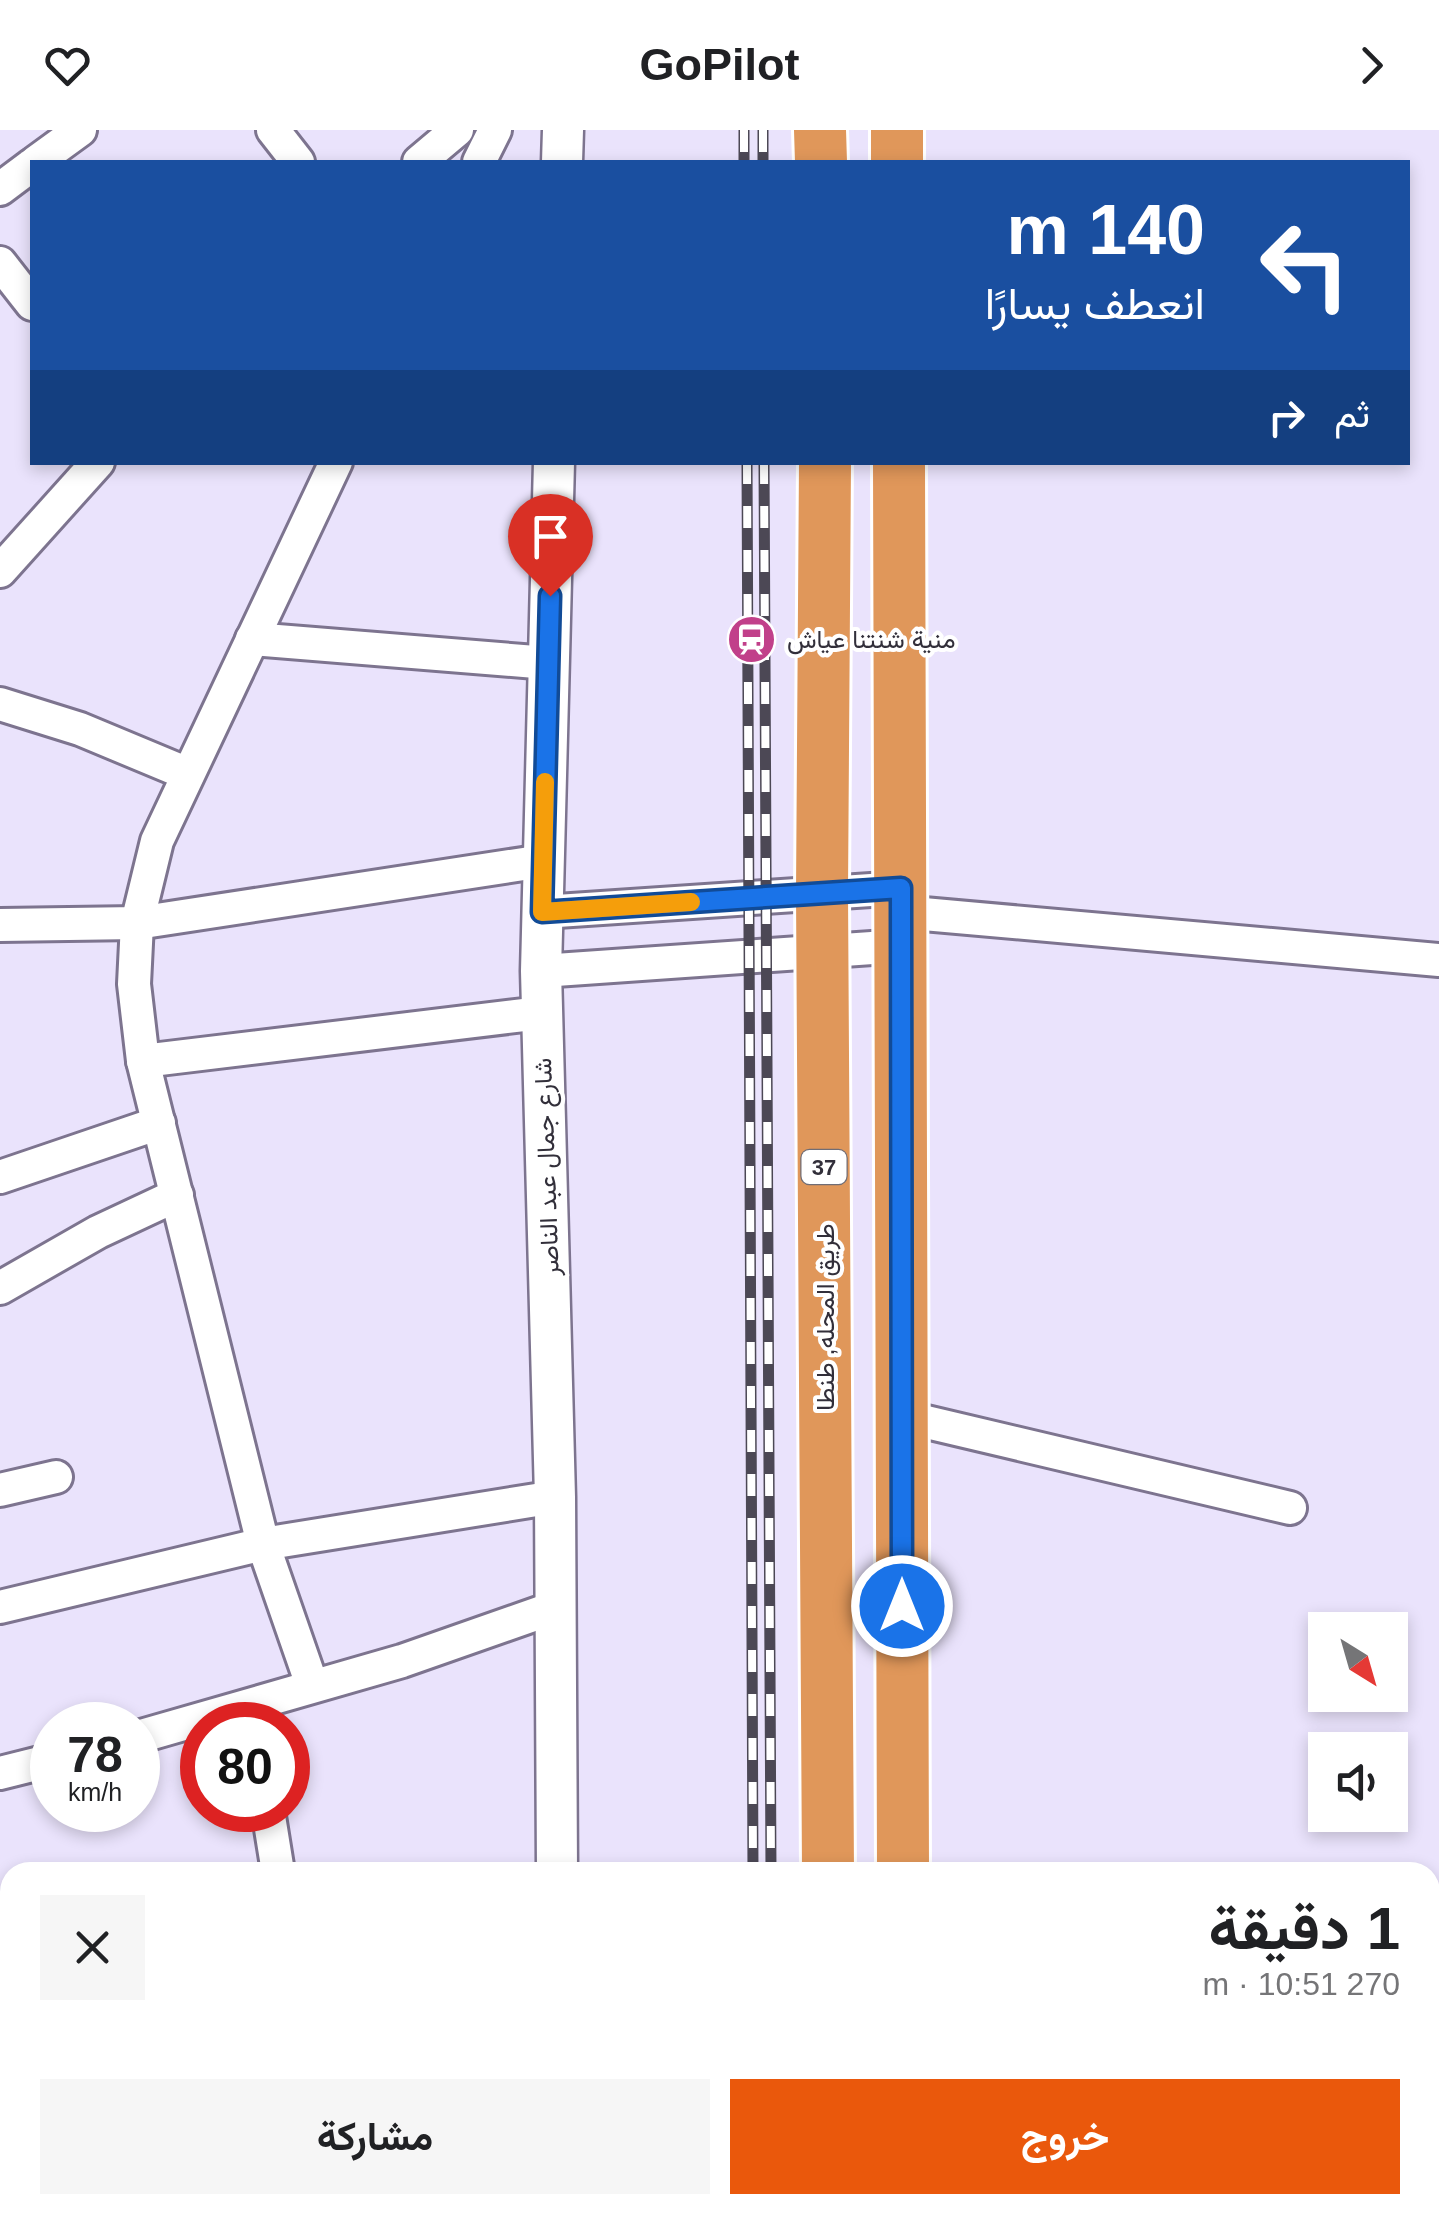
<!DOCTYPE html>
<html lang="ar">
<meta charset="utf-8">
<style>
:root{--surface:#fff;--page:#f6f6f6;--text:#202124;--muted:#757577;--accent:#ea580c}
body{margin:0;font-family:Helvetica,Vazirmatn,sans-serif;background:var(--page);color:var(--text);direction:rtl;height:100vh;display:flex;flex-direction:column;font-size:38px;white-space:nowrap}
*{box-sizing:border-box;margin:0}
p{font-size:32px;color:var(--muted)}
.icon{flex:none;width:55px;height:55px;fill:none;stroke:currentColor;stroke-width:2;stroke-linecap:round;stroke-linejoin:round}
.map{position:relative;flex:1;overflow:hidden;direction:ltr}
.side{position:absolute;left:0px;top:1732px;width:1440px;height:352px;display:flex;flex-direction:column;background:var(--surface);border-radius:30px 30px 0 0;box-shadow:0 5px 15px #0003;direction:rtl}
.side>*{flex:none}
.hud{position:absolute;left:30px;top:30px;width:1380px;height:305px;border-radius:0px;box-shadow:0 5px 15px #0003;direction:rtl;background:#1a4fa0;color:#fff;overflow:hidden}
.needle{width:65px;rotate:143deg}
.tools{position:absolute;left:1308px;top:1482px;display:grid;gap:20px}
.tools a{display:grid;place-items:center;width:100px;height:100px;border-radius:0px;background:var(--surface);box-shadow:0 5px 15px #0003;font-size:50px}
.speed{position:absolute;left:30px;top:1572px;display:flex;gap:20px;font-size:50px;font-weight:700;text-align:center}
.speed>*{display:grid;place-content:center;width:130px;height:130px;border-radius:50%;background:var(--surface);box-shadow:0 5px 15px #0003;line-height:1}
.speed small{font-size:25px;font-weight:400}
.speed .limit{border:15px solid #d22;background:#fff;color:#111}
.pin{position:absolute;display:grid;place-items:center;width:85px;height:85px;color:#fff;margin:-102px -42px;border-radius:50% 50% 50% 0;rotate:-45deg;box-shadow:0 0 10px #0007}
.pin .icon{rotate:45deg}
.me{position:absolute;width:110px;margin:-55px;rotate:0deg;stroke-linejoin:round;filter:drop-shadow(0 0 8px #0008)}
.turn{display:flex;align-items:center;gap:35px;height:210px;padding:0 40px;font-size:45px}
.turn .icon{width:130px;height:130px;stroke-width:2.5}
.turn b{display:block;font-size:70px;line-height:85px}
.then{display:flex;align-items:center;height:95px;padding:0 40px;background:#0003;gap:20px;font-size:38px}
.round{display:grid;place-items:center;flex:none;width:105px;height:105px;border-radius:0px;background:var(--page)}
.overview{display:flex;align-items:center;justify-content:space-between;height:170px;padding:0 40px}
h1{font-size:60px;font-weight:700;line-height:75px}
.button{display:flex;gap:20px;margin-top:auto;padding:20px 40px}
.button a{flex:1;height:115px;border-radius:0px;background:var(--accent);color:#fff;font-size:40px;font-weight:700;line-height:115px;text-align:center}
.button a+a{background:var(--page);color:var(--text)}
header{display:flex;justify-content:space-between;align-items:center;height:130px;padding:0 40px;background:var(--surface);font-size:45px;font-weight:700}
.map>svg:first-child{display:block}
</style>
<header><svg class="icon" aria-label="forward" viewBox="0 0 24 24"><path d="M9 5l7 7-7 7"/></svg>GoPilot<svg class="icon" aria-label="heart" viewBox="0 0 24 24"><path d="M12 20l-8-8c-3-5 5-10 8-4 3-6 11-1 8 4z"/></svg></header>
<div class="map">
<svg width="1439" height="2084" viewBox="0 0 1439 2084">
<rect width="100%" height="100%" fill="#eae3fc"/>
<g fill="none" stroke-linecap="round" stroke-linejoin="round">
<defs>
<g id="minor">
<polyline points="273,0 298,32"/>
<polyline points="36,32 80,0"/>
<polyline points="419,32 457,0"/>
<polyline points="479,32 495,0"/>
<polyline points="0,59 32,35"/>
<polyline points="0,133 32,174"/>
<polyline points="0,441 98,332"/>
<polyline points="252,509 548,533"/>
<polyline points="0,574 80,599 188,644"/>
<polyline points="542,782 901,758"/>
<polyline points="901,782 1439,830"/>
<polyline points="0,795 137,793 543,731"/>
<polyline points="541,841 901,816"/>
<polyline points="143,931 541,883"/>
<polyline points="0,1047 159,993"/>
<polyline points="0,1158 98,1102 177,1065"/>
<polyline points="901,1286 1290,1378"/>
<polyline points="0,1360 56,1347"/>
<polyline points="0,1477 263,1414 555,1367"/>
<polyline points="312,1555 263,1414 143,931 134,854 137,793 157,711 336,332"/>
<polyline points="138,1607 402,1531 556,1477"/>
<polyline points="0,1643 52,1630"/>
<polyline points="268,1680 278,1742"/>
<polyline points="0,1885 10,1884"/>
<polyline points="0,2073 2,2084"/>
<polyline points="136,2075 138,2084"/>
<polyline points="250,2075 251,2084"/>
</g>
<g id="tertiary">
<polyline points="562,32 563,0"/>
<polyline points="554,332 541,841 555,1367 557,1742"/>
<polyline points="559,2075 559,2084"/>
</g>
<g id="trunk">
<polyline points="820,0 821,32"/>
<polyline points="897,0 897,32"/>
<polyline points="825,332 822,762 828,1742"/>
<polyline points="899,332 903,1742"/>
<polyline points="829,2075 829,2084"/>
<polyline points="903,2084 903,2075"/>
</g>
</defs>
<use href="#minor" stroke="#7d748f" stroke-width="38"/>
<use href="#tertiary" stroke="#7d748f" stroke-width="45"/>
<use href="#trunk" stroke="#fff" stroke-width="58"/>
<use href="#minor" stroke="#fff" stroke-width="32"/>
<use href="#tertiary" stroke="#fff" stroke-width="40"/>
<use href="#trunk" stroke="#e0975a" stroke-width="52"/>
<defs>
<g id="rail">
<polyline points="744,0 744,32"/>
<polyline points="763,0 763,32"/>
<polyline points="747,332 753,1742"/>
<polyline points="764,332 771,1742"/>
<polyline points="754,2075 754,2084"/>
<polyline points="773,2075 773,2084"/>
</g>
</defs>
<use href="#rail" stroke="#4c4855" stroke-width="11"/>
<use href="#rail" stroke="#fff" stroke-width="8" stroke-dasharray="22" stroke-linecap="butt"/>
</g>
<g fill="none" stroke-linecap="round" stroke-linejoin="round">
<defs>
<polyline id="route" points="550,466 542,782 901,758 902,1476"/>
</defs>
<use href="#route" stroke="#114b97" stroke-width="25"/>
<use href="#route" stroke="#1a73e8" stroke-width="18"/>
<polyline stroke="#f59e0b" stroke-width="18" points="545,652 542,782 691,772"/>
</g>
<defs>
<symbol id="station-disc" viewBox="-11 -11 22 22"><circle r="9.5" fill="#c1408a" stroke="#fff"/><path d="M-3-6H3Q5-6 5-4V2Q5 4 3 4L4.5 6H3L1.5 4h-3L-3 6H-4.5L-3 4Q-5 4-5 2V-4Q-5-6-3-6ZM-3.5-4v3h7v-3ZM-3.5 1v1.5H-2V1ZM2 1v1.5H3.5V1Z" fill="#fff"/></symbol>
</defs>
<g fill-rule="evenodd">
<use href="#station-disc" x="724" y="482" width="55" height="55"/>
</g>
<g text-anchor="middle" stroke-width="8" stroke-linejoin="round" paint-order="stroke">
<rect fill="#fff" stroke="#706d75" stroke-width="2.5" x="801.5" y="1020" width="45" height="34" rx="8"/>
<g font-size="22" font-weight="bold" fill="#322f3a">
<text x="824" y="1045">37</text>
</g>
<g font-size="25" fill="#322f3a" stroke="#fff" text-anchor="start">
<text x="787" y="518">منية شنتنا عياش</text>
</g>
<g font-size="25" fill="#322f3a" stroke="#fff">
<text transform="translate(546 1037) rotate(-92)" y="9">شارع جمال عبد الناصر</text>
<text transform="translate(825 1187) rotate(-90)" y="9">طريق المحله, طنطا</text>
</g>
</g>
</svg>
<div class="tools">
<a><svg class="needle" viewBox="-14 -14 28 28"><path d="M0-13l5 13h-10z" fill="#e53935"/><path d="M0 13l5-13h-10z" fill="#757577"/></svg></a>
<a><svg class="icon" aria-label="sound" viewBox="0 0 24 24"><path d="M4 9h4l5-4v14l-5-4H4zM17 9q2 3 0 6"/></svg></a>
</div>
<div class="speed"><div>78<small>km/h</small></div><div class="limit">80</div></div>
<div class="pin" style="left:550px;top:466px;background:#d93025"><svg class="icon" aria-label="arrive" viewBox="0 0 24 24"><path d="M6 21V4h12l-3 4 3 4H6"/></svg></div>
<svg class="me" style="left:902px;top:1476px" viewBox="-20 -20 40 40"><circle r="17" fill="#1a73e8" stroke="#fff" stroke-width="3"/><path d="M0-11L8 9 0 5-8 9z" fill="#fff"/></svg>
<div class="hud">
<div class="turn"><svg class="icon" aria-label="left" viewBox="0 0 24 24"><path d="M17 20v-9H6M10 6l-5 5 5 5"/></svg><div><b>140 m</b>انعطف يسارًا</div></div>
<div class="then">ثم<svg class="icon" aria-label="right" viewBox="0 0 24 24"><path d="M7 20v-9h11M14 6l5 5-5 5"/></svg></div>
</div>
<section class="side">
<div class="overview"><div><h1>1 دقيقة</h1><p>270 m · 10:51</p></div><a class="round"><svg class="icon" aria-label="close" viewBox="0 0 24 24"><path d="M6 6l12 12M18 6L6 18"/></svg></a></div>
<div class="button"><a>خروج</a><a>مشاركة</a></div>
</section>
</div>
